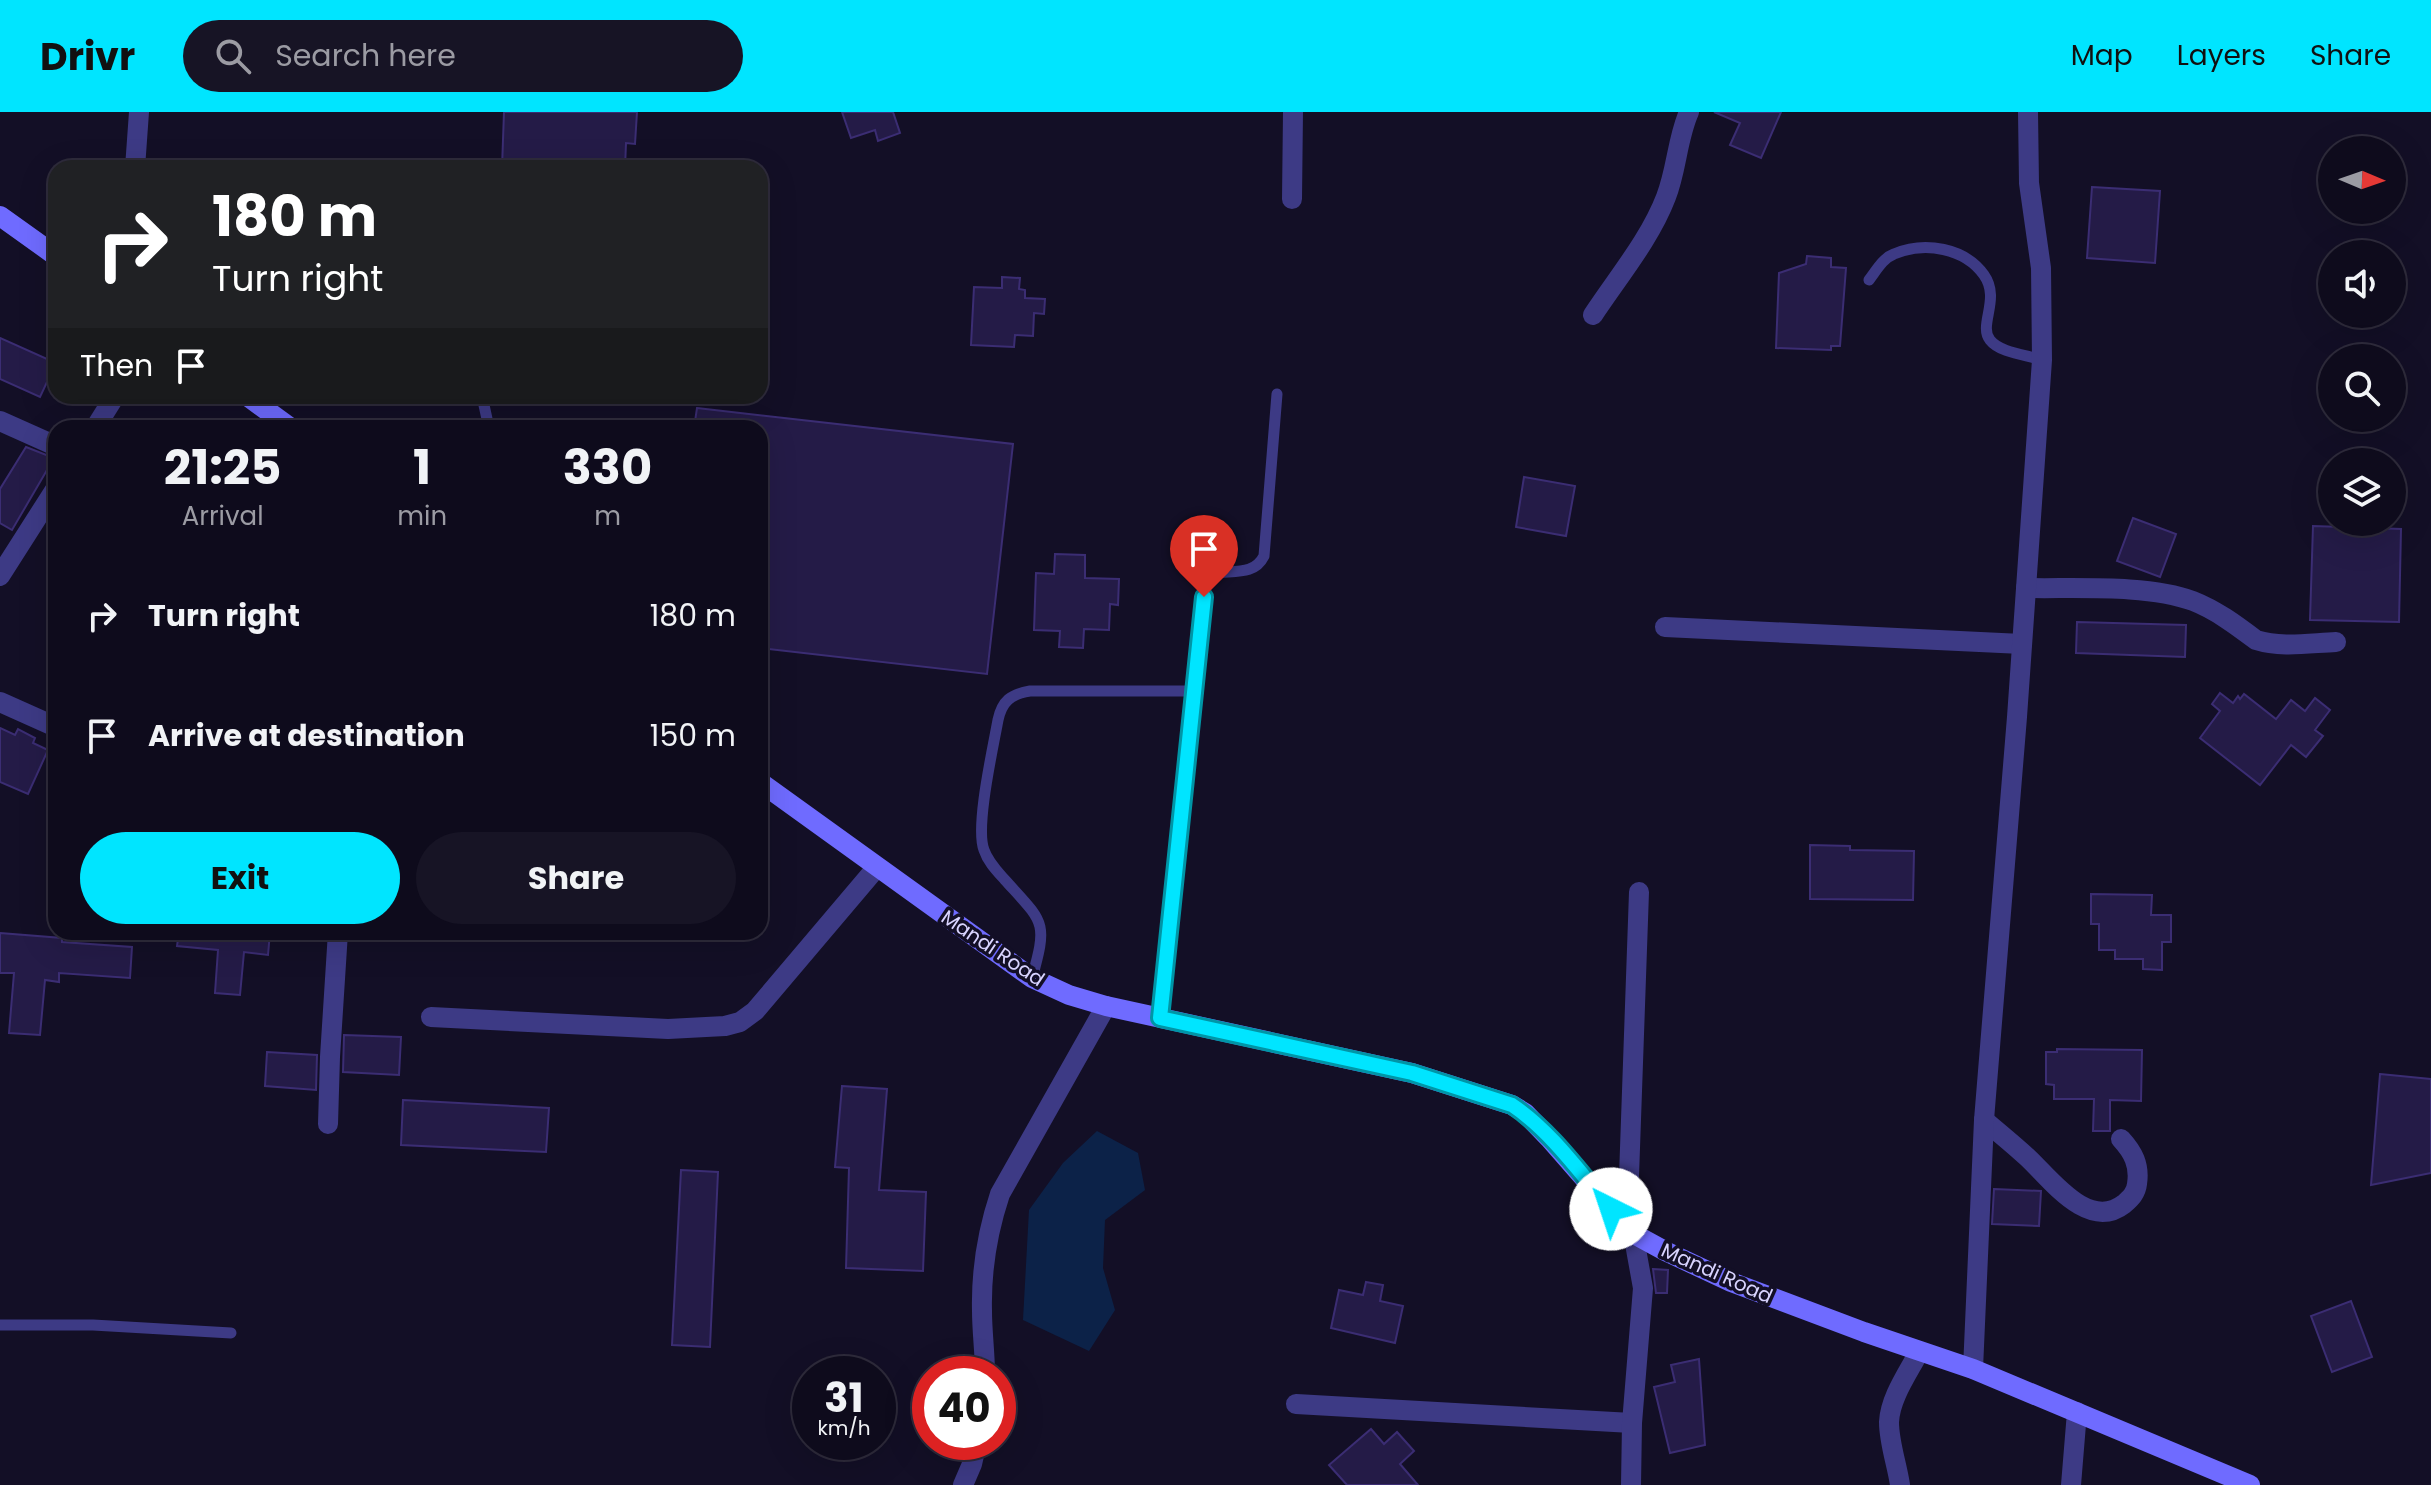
<!DOCTYPE html>
<style>
:root{--surface:#0e0b1c;--page:#171425;--text:#f1f3f6;--muted:#9b9ba3;--line:#2e2b3b;--accent:#00e5ff}
body{margin:0;font-family:Poppins,sans-serif;background:var(--page);color:var(--text);height:100vh;display:flex;flex-direction:column;font-size:30px;white-space:nowrap}
*{box-sizing:border-box;margin:0}
p{font-size:26px;color:var(--muted)}
.icon{flex:none;width:44px;height:44px;fill:none;stroke:currentColor;stroke-width:2;stroke-linecap:round;stroke-linejoin:round}
.map{position:relative;flex:1;overflow:hidden}
.drawer{position:absolute;left:48px;top:308px;width:720px;height:520px;display:flex;flex-direction:column;background:var(--surface);border-radius:24px;box-shadow:0 8px 32px #0002,0 0 0 2px var(--line)}
.drawer>*{flex:none}
.guide{position:absolute;left:48px;top:48px;width:720px;height:244px;border-radius:24px;box-shadow:0 8px 32px #0002,0 0 0 2px var(--line);background:#202124;color:#fff;overflow:hidden}
.needle{width:52px;rotate:92deg}
.fabs{position:absolute;left:2318px;top:24px;display:grid;gap:16px}
.fabs a{display:grid;place-items:center;width:88px;height:88px;border-radius:50%;background:var(--surface);box-shadow:0 8px 32px #0002,0 0 0 2px var(--line);font-size:40px}
.speed{position:absolute;left:792px;top:1244px;display:flex;gap:16px;font-size:40px;font-weight:700;text-align:center}
.speed>*{display:grid;place-content:center;width:104px;height:104px;border-radius:50%;background:var(--surface);box-shadow:0 8px 32px #0002,0 0 0 2px var(--line);line-height:1}
.speed small{font-size:20px;font-weight:400}
.speed .limit{border:12px solid #d22;background:#fff;color:#111}
.pin{position:absolute;display:grid;place-items:center;width:68px;height:68px;color:#fff;margin:-82px -34px;border-radius:50% 50% 50% 0;rotate:-45deg;box-shadow:0 0 8px #0007}
.pin .icon{rotate:45deg}
.me{position:absolute;width:88px;margin:-44px;rotate:319deg;stroke-linejoin:round;filter:drop-shadow(0 0 6px #0008)}
.turn{display:flex;align-items:center;gap:28px;height:168px;padding:0 32px;font-size:36px}
.turn .icon{width:104px;height:104px;stroke-width:2.5}
.turn b{display:block;font-size:56px;line-height:68px}
.then{display:flex;align-items:center;height:76px;padding:0 32px;background:#0003;gap:16px;font-size:30px}
.eta{display:flex;justify-content:space-evenly;align-items:center;height:136px;text-align:center}
.eta b{font-size:48px;font-weight:700;line-height:56px}
.action{display:flex;gap:16px;margin-top:auto;padding:16px 32px}
.action a{flex:1;height:92px;border-radius:48px;background:var(--accent);color:#111;font-size:32px;font-weight:700;line-height:92px;text-align:center}
.action a+a{background:var(--page);color:var(--text)}
ul{padding:0;list-style:none}
li{display:flex;align-items:center;gap:24px;height:120px;padding:0 32px}
li div{flex:1}
li b{display:block;font-size:30px}
li em{font-style:normal}
header{display:flex;align-items:center;gap:48px;box-sizing:border-box;height:112px;padding:0 40px;background:var(--accent);color:#111}
header strong{font-size:38px}
nav{display:flex;gap:44px;margin-inline-start:auto;font-size:28px}
.search{width:560px;height:72px;background:var(--page);display:flex;align-items:center;gap:20px;box-sizing:border-box;padding:0 28px;border-radius:44px;color:var(--muted);font-size:30px}
.map>svg:first-child{display:block}
</style>
<header>
<strong>Drivr</strong>
<div class="search"><svg class="icon" aria-label="search" viewBox="0 0 24 24"><circle cx="10" cy="10" r="6"/><path d="M15 15l6 6"/></svg>Search here</div>
<nav><a>Map</a><a>Layers</a><a>Share</a></nav>
</header>
<div class="map">
<svg width="2431" height="1373" viewBox="0 0 2431 1373">
<rect width="100%" height="100%" fill="#130f26"/>
<polygon fill="#0c2248" points="1097,1019 1138,1041 1145,1078 1105,1108 1103,1156 1115,1198 1089,1239 1023,1208 1029,1098 1063,1051"/>
<g fill="#241b47" stroke="#3b2d73" stroke-width="2">
<polygon points="504,0 637,0 635,32 626,31 625,56 502,56"/>
<polygon points="842,0 893,0 900,21 878,29 875,18 851,26"/>
<polygon points="1714,0 1781,0 1761,46 1730,33 1740,11"/>
<polygon points="2092,75 2160,79 2155,151 2087,146"/>
<polygon points="1807,144 1831,146 1831,155 1846,156 1840,234 1831,234 1831,238 1776,236 1779,161 1806,152"/>
<polygon points="1002,165 1020,166 1019,177 1025,178 1025,186 1045,187 1044,202 1034,201 1033,224 1015,223 1014,235 971,233 974,175 1002,176"/>
<polygon points="0,226 56,251 40,285 0,267"/>
<polygon points="697,296 1013,332 987,562 760,536 760,316 694,316"/>
<polygon points="26,335 54,346 12,418 0,411 0,377"/>
<polygon points="1524,365 1575,374 1566,424 1516,415"/>
<polygon points="2133,406 2176,422 2160,465 2117,449"/>
<polygon points="2313,414 2401,417 2399,510 2310,508"/>
<polygon points="1055,442 1085,443 1085,466 1119,467 1118,493 1110,492 1109,518 1084,517 1083,536 1059,535 1060,519 1034,518 1036,461 1054,462"/>
<polygon points="2077,510 2186,513 2185,545 2076,541"/>
<polygon points="2220,581 2233,591 2238,584 2240,587 2244,582 2276,607 2291,588 2305,599 2315,586 2330,598 2315,618 2323,624 2306,645 2291,633 2260,673 2200,626 2220,599 2212,592"/>
<polygon points="0,616 15,623 18,617 35,626 33,631 48,638 28,682 0,670"/>
<polygon points="1810,733 1850,734 1850,738 1914,739 1913,788 1810,787"/>
<polygon points="2091,782 2152,783 2151,803 2171,803 2171,830 2162,830 2162,858 2143,857 2143,847 2115,847 2115,838 2099,838 2099,812 2091,812"/>
<polygon points="179,820 270,820 268,843 244,840 240,883 215,881 218,838 177,834"/>
<polygon points="0,821 62,826 62,830 132,835 130,866 59,861 59,870 45,868 40,923 9,921 14,861 0,861"/>
<polygon points="344,923 401,925 399,963 343,960"/>
<polygon points="2057,937 2142,938 2141,989 2110,988 2110,1019 2093,1019 2094,987 2054,987 2054,973 2046,972 2046,940 2057,940"/>
<polygon points="267,940 317,943 316,978 265,974"/>
<polygon points="2380,962 2431,967 2431,1061 2371,1073"/>
<polygon points="842,974 887,977 879,1078 926,1080 923,1159 846,1156 849,1056 835,1055"/>
<polygon points="403,988 549,996 546,1040 401,1033"/>
<polygon points="681,1058 718,1060 710,1235 672,1233"/>
<polygon points="1994,1077 2041,1079 2039,1114 1992,1112"/>
<polygon points="1653,1157 1668,1158 1667,1181 1656,1181"/>
<polygon points="1366,1170 1383,1173 1380,1189 1403,1194 1395,1231 1331,1216 1339,1178 1363,1183"/>
<polygon points="2351,1189 2372,1245 2332,1260 2311,1204"/>
<polygon points="1699,1247 1705,1333 1670,1341 1654,1275 1675,1270 1671,1253"/>
<polygon points="1371,1317 1384,1332 1397,1320 1414,1339 1400,1352 1418,1373 1347,1373 1329,1353"/>
</g>
<g fill="none" stroke-linecap="round" stroke-linejoin="round">
<g stroke="#3d3a85" stroke-width="11">
<path d="M1869,168C1876,159 1883,146 1894,142C1925,129 1965,136 1984,163C2001,187 1978,213 1990,228C2000,241 2027,243 2042,248"/>
<polyline points="482,284 489,316"/>
<path d="M1032,866C1048,809 1044,811 1005,768C997,759 988,750 984,738C975,715 993,636 998,608C1002,589 1011,582 1030,579H1194"/>
<path d="M1160,906L1206,474L1214,461C1233,458 1254,464 1264,444L1277,282"/>
<polyline points="0,1213 93,1213 231,1221"/>
</g>
<g stroke="#3d3a85" stroke-width="20">
<polyline points="135,56 139,0"/>
<polyline points="1292,87 1293,0"/>
<path d="M1593,203C1618,165 1650,127 1666,85C1677,57 1677,27 1689,0"/>
<polyline points="0,309 56,334"/>
<polyline points="95,316 115,284"/>
<polyline points="0,464 56,376"/>
<path d="M2026,476C2074,477 2148,472 2193,489C2216,498 2236,513 2256,528C2281,536 2310,531 2336,530"/>
<polyline points="1665,515 2022,532"/>
<polyline points="0,590 56,615"/>
<polyline points="431,905 668,917 725,914 740,910 755,899 877,755"/>
<path d="M1984,1008C1998,1020 2013,1032 2027,1045C2050,1066 2088,1120 2124,1092C2131,1086 2136,1081 2137,1072C2140,1053 2133,1040 2121,1027"/>
<polyline points="328,1012 330,945 338,820"/>
<polyline points="1973,1257 1984,1008 2017,605 2042,248 2041,156 2029,71 2028,0"/>
<path d="M985,1262C985,1241 982,1220 982,1199C981,1158 987,1121 1000,1082L1106,894"/>
<polyline points="1296,1292 1632,1311"/>
<polyline points="963,1373 972,1352 977,1330"/>
<polyline points="1631,1373 1632,1311 1643,1176 1628,1093 1639,780"/>
<path d="M1900,1373C1897,1352 1889,1331 1889,1310C1890,1286 1908,1261 1919,1240"/>
<polyline points="2071,1373 2077,1300"/>
</g>
<g stroke="#6f6bff" stroke-width="20">
<polyline points="0,104 56,144"/>
<polyline points="247,284 291,316"/>
<polyline points="760,670 1032,866 1069,883 1106,894 1412,961 1512,993 1525,1001 1549,1026 1632,1121 1665,1139 1731,1170 1864,1220 1973,1257 2250,1373"/>
</g>
</g>
<g fill="none" stroke-linecap="round" stroke-linejoin="round">
<defs>
<path id="route" d="M1204,485L1160,906L1412,961L1512,993C1551,1019 1581,1062 1611,1097"/>
</defs>
<use href="#route" stroke="#0095a6" stroke-width="20"/>
<use href="#route" stroke="#00e5ff" stroke-width="14"/>
</g>
<g text-anchor="middle" stroke-width="7" stroke-linejoin="round" paint-order="stroke">
<g font-size="20" fill="#d9d4ff" stroke="#130f26">
<text transform="translate(993 836) rotate(34)" y="7">Mandi Road</text>
<text transform="translate(1717 1161) rotate(24)" y="7">Mandi Road</text>
</g>
</g>
</svg>
<div class="fabs">
<a><svg class="needle" viewBox="-14 -14 28 28"><path d="M0-13l5 13h-10z" fill="#e53935"/><path d="M0 13l5-13h-10z" fill="#9b9ba3"/></svg></a>
<a><svg class="icon" aria-label="sound" viewBox="0 0 24 24"><path d="M4 9h4l5-4v14l-5-4H4zM17 9q2 3 0 6"/></svg></a>
<a><svg class="icon" aria-label="search" viewBox="0 0 24 24"><circle cx="10" cy="10" r="6"/><path d="M15 15l6 6"/></svg></a>
<a><svg class="icon" aria-label="layers" viewBox="0 0 24 24"><path d="M12 4l9 5-9 5-9-5zM3 14l9 5 9-5"/></svg></a>
</div>
<div class="speed"><div>31<small>km/h</small></div><div class="limit">40</div></div>
<div class="pin" style="left:1204px;top:485px;background:#d93025"><svg class="icon" aria-label="arrive" viewBox="0 0 24 24"><path d="M6 21V4h12l-3 4 3 4H6"/></svg></div>
<svg class="me" style="left:1611px;top:1097px" viewBox="-20 -20 40 40"><circle r="19" fill="#fff"/><path d="M0-13L10 11 0 6-10 11z" fill="#00e5ff"/></svg>
<div class="guide">
<div class="turn"><svg class="icon" aria-label="right" viewBox="0 0 24 24"><path d="M7 20v-9h11M14 6l5 5-5 5"/></svg><div><b>180 m</b>Turn right</div></div>
<div class="then">Then<svg class="icon" aria-label="arrive" viewBox="0 0 24 24"><path d="M6 21V4h12l-3 4 3 4H6"/></svg></div>
</div>
<section class="drawer">
<div class="eta">
<div><b>21:25</b><p>Arrival</p></div>
<div><b>1</b><p>min</p></div>
<div><b>330</b><p>m</p></div>
</div>
<ul>
<li><svg class="icon" aria-label="right" viewBox="0 0 24 24"><path d="M7 20v-9h11M14 6l5 5-5 5"/></svg><div><b>Turn right</b></div><em>180 m</em></li>
<li><svg class="icon" aria-label="arrive" viewBox="0 0 24 24"><path d="M6 21V4h12l-3 4 3 4H6"/></svg><div><b>Arrive at destination</b></div><em>150 m</em></li>
</ul>
<div class="action"><a>Exit</a><a>Share</a></div>
</section>
</div>
